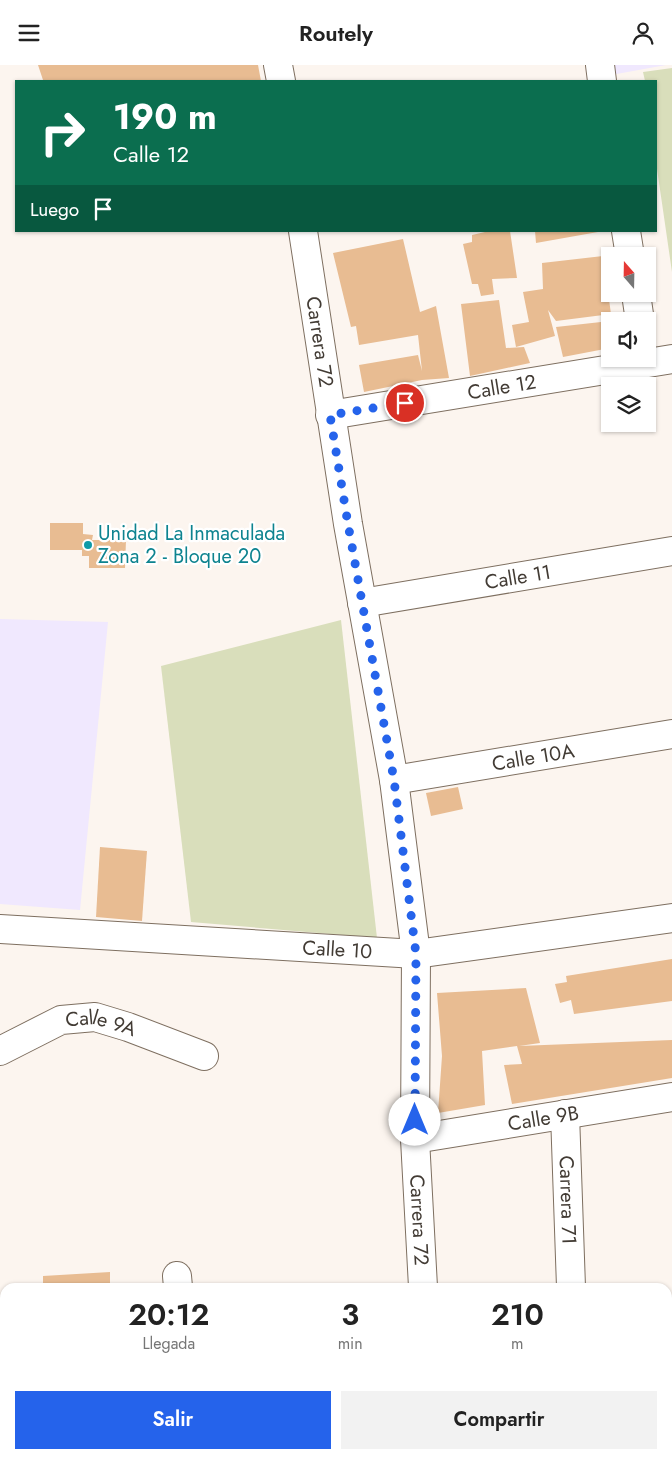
<!DOCTYPE html>
<html lang="es">
<style>
:root{--surface:#fff;--page:#f2f2f2;--text:#222;--muted:#767676;--accent:#2563eb}
body{margin:0;font-family:Jost,sans-serif;background:var(--page);color:var(--text);height:100vh;display:flex;flex-direction:column;font-size:19px;white-space:nowrap}
*{box-sizing:border-box;margin:0}
p{font-size:16px;color:var(--muted)}
.icon{flex:none;width:28px;height:28px;fill:none;stroke:currentColor;stroke-width:2;stroke-linecap:round;stroke-linejoin:round}
.map{position:relative;flex:1;overflow:hidden}
.drawer{position:absolute;left:0px;top:1218px;width:672px;height:176px;display:flex;flex-direction:column;background:var(--surface);border-radius:15px 15px 0 0;box-shadow:0 1px 4px #0004}
.drawer>*{flex:none}
.guide{position:absolute;left:15px;top:15px;width:642px;height:152px;border-radius:0px;box-shadow:0 1px 4px #0004;background:#0b6e4f;color:#fff;overflow:hidden}
.needle{width:32px;rotate:340deg}
.tools{position:absolute;left:601px;top:182px;display:grid;gap:10px}
.tools a{display:grid;place-items:center;width:55px;height:55px;border-radius:0px;background:var(--surface);box-shadow:0 1px 4px #0004;font-size:25px}
.pin{position:absolute;display:grid;place-items:center;width:42px;height:42px;color:#fff;margin:-21px;border:2px solid #fff;border-radius:50%;box-shadow:0 1px 5px #0007}
.me{position:absolute;width:55px;margin:-28px;rotate:0deg;stroke-linejoin:round;filter:drop-shadow(0 0 4px #0008)}
.turn{display:flex;align-items:center;gap:18px;height:105px;padding:0 15px;font-size:22px}
.turn .icon{width:65px;height:65px;stroke-width:2.5}
.turn b{display:block;font-size:35px;line-height:42px}
.then{display:flex;align-items:center;height:48px;padding:0 15px;background:#0003;gap:10px;font-size:19px}
.eta{display:flex;justify-content:space-evenly;align-items:center;height:85px;text-align:center}
.eta b{font-size:30px;font-weight:600;line-height:35px}
.button{display:flex;gap:10px;margin-top:auto;padding:10px 15px}
.button a{flex:1;height:58px;border-radius:0px;background:var(--accent);color:#fff;font-size:20px;font-weight:600;line-height:58px;text-align:center}
.button a+a{background:var(--page);color:var(--text)}
header{display:flex;justify-content:space-between;align-items:center;height:65px;padding:0 15px;background:var(--surface);font-size:22px;font-weight:600}
.map>svg:first-child{display:block}
</style>
<header><svg class="icon" aria-label="menu" viewBox="0 0 24 24"><path d="M4 6h16M4 12h16M4 18h16"/></svg>Routely<svg class="icon" aria-label="person" viewBox="0 0 24 24"><circle cx="12" cy="8" r="4"/><path d="M4 21q1-7 8-7t8 7"/></svg></header>
<div class="map">
<svg width="672" height="1393" viewBox="0 0 672 1393">
<rect width="100%" height="100%" fill="#fcf5ef"/>
<g fill="#f0e8fe">
<polygon points="609,0 666,0 611,10"/>
<polygon points="0,554 108,557 80,845 0,839"/>
</g>
<g fill="#d9debb">
<polygon points="672,3 672,207 656,97 656,16 645,16 643,7"/>
<polygon points="341,555 377,873 191,857 161,601"/>
</g>
<g fill="#e8bc92">
<polygon points="38,0 258,0 261,16 45,16 43,15"/>
<polygon points="510,166 517,213 492,214 494,229 481,231 478,219 472,219 463,179 472,177 472,170 485,167"/>
<polygon points="535,166 598,166 598,167 536,178"/>
<polygon points="403,174 420,247 436,241 449,313 422,315 364,327 359,300 418,290 422,306 418,270 359,280 356,261 351,262 333,188"/>
<polygon points="603,191 611,249 556,256 548,245 555,271 516,282 512,260 529,257 523,227 543,224 542,198"/>
<polygon points="499,235 506,283 524,282 530,298 470,311 461,239"/>
<polygon points="610,256 610,283 563,292 556,262"/>
<polygon points="50,458 83,458 83,469 93,470 92,475 126,475 125,503 89,503 89,491 82,491 82,485 50,485"/>
<polygon points="458,722 463,744 431,751 426,728"/>
<polygon points="100,782 147,786 142,856 96,852"/>
<polygon points="672,894 672,936 574,949 571,935 560,938 555,919 567,917 566,911"/>
<polygon points="526,923 540,978 519,981 672,975 672,1013 512,1039 504,1000 522,999 517,981 482,986 485,1040 438,1048 442,991 437,928"/>
<polygon points="110,1207 110,1222 43,1222 43,1211"/>
<rect x="43" y="1389" width="65" height="4"/>
</g>
<g fill="none" stroke-linecap="round" stroke-linejoin="round">
<defs>
<g id="street">
<polyline points="278,0 281,16"/>
<polyline points="600,0 602,16"/>
<path id="s1" d="M303,166L348,459L394,715L416,889L415,1074L423,1222"/>
<polyline points="626,166 630,191"/>
<polyline points="636,229 640,256"/>
<path id="s2" d="M330,350L672,294"/>
<path id="s3" d="M362,538L672,486"/>
<path id="s4" d="M394,715L672,669"/>
<path id="s5" d="M0,864L416,889L672,853"/>
<path id="s6" d="M0,986L61,955L95,952L128,962L204,991"/>
<path id="s7" d="M565,1049L571,1222"/>
<path id="s8" d="M415,1074L672,1032"/>
<polyline points="177,1211 178,1222"/>
<polyline points="186,1389 186,1393"/>
<polyline points="431,1389 431,1393"/>
<polyline points="578,1389 578,1393"/>
</g>
</defs>
<use href="#street" stroke="#7e6f60" stroke-width="30"/>
<use href="#street" stroke="#fff" stroke-width="28"/>
</g>
<g fill="none" stroke-linecap="round" stroke-linejoin="round">
<polyline stroke="#2563eb" stroke-width="9" stroke-dasharray="0 16.2" points="405,338 330,350 348,459 394,715 416,889 415,1055"/>
</g>
<circle fill="#0f9aa8" stroke="#fff" stroke-width="2" cx="88" cy="480" r="5"/>
<g text-anchor="middle" stroke-width="4.5" stroke-linejoin="round" paint-order="stroke">
<g font-size="20" fill="#423b34" stroke="#fff">
<text dy="7" stroke="none"><textPath href="#s1" startOffset="112">Carrera 72</textPath></text>
<text dy="7" stroke="none"><textPath href="#s2" startOffset="174">Calle 12</textPath></text>
<text dy="7" stroke="none"><textPath href="#s3" startOffset="158">Calle 11</textPath></text>
<text dy="7" stroke="none"><textPath href="#s4" startOffset="141">Calle 10A</textPath></text>
<text dy="7" stroke="none"><textPath href="#s5" startOffset="338">Calle 10</textPath></text>
<text dy="7" stroke="none"><textPath href="#s6" startOffset="109">Calle 9A</textPath></text>
<text dy="7" stroke="none"><textPath href="#s8" startOffset="130">Calle 9B</textPath></text>
<text dy="7" stroke="none"><textPath href="#s7" startOffset="86">Carrera 71</textPath></text>
<text dy="7" stroke="none"><textPath href="#s1" startOffset="998">Carrera 72</textPath></text>
</g>
<g font-size="20" fill="#0d838f" stroke="#fff" text-anchor="start">
<text x="98" y="475">Unidad La Inmaculada<tspan x="98" dy="23">Zona 2 - Bloque 20</tspan></text>
</g>
</g>
</svg>
<div class="tools">
<a><svg class="needle" viewBox="-14 -14 28 28"><path d="M0-13l5 13h-10z" fill="#e53935"/><path d="M0 13l5-13h-10z" fill="#767676"/></svg></a>
<a><svg class="icon" aria-label="sound" viewBox="0 0 24 24"><path d="M4 9h4l5-4v14l-5-4H4zM17 9q2 3 0 6"/></svg></a>
<a><svg class="icon" aria-label="layers" viewBox="0 0 24 24"><path d="M12 4l9 5-9 5-9-5zM3 14l9 5 9-5"/></svg></a>
</div>
<div class="pin" style="left:405px;top:338px;background:#d93025"><svg class="icon" aria-label="arrive" viewBox="0 0 24 24"><path d="M6 21V4h12l-3 4 3 4H6"/></svg></div>
<svg class="me" style="left:415px;top:1055px" viewBox="-20 -20 40 40"><circle r="19" fill="#fff"/><path d="M0-13L10 11 0 6-10 11z" fill="#2563eb"/></svg>
<div class="guide">
<div class="turn"><svg class="icon" aria-label="right" viewBox="0 0 24 24"><path d="M7 20v-9h11M14 6l5 5-5 5"/></svg><div><b>190 m</b>Calle 12</div></div>
<div class="then">Luego<svg class="icon" aria-label="arrive" viewBox="0 0 24 24"><path d="M6 21V4h12l-3 4 3 4H6"/></svg></div>
</div>
<section class="drawer">
<div class="eta">
<div><b>20:12</b><p>Llegada</p></div>
<div><b>3</b><p>min</p></div>
<div><b>210</b><p>m</p></div>
</div>
<div class="button"><a>Salir</a><a>Compartir</a></div>
</section>
</div>
